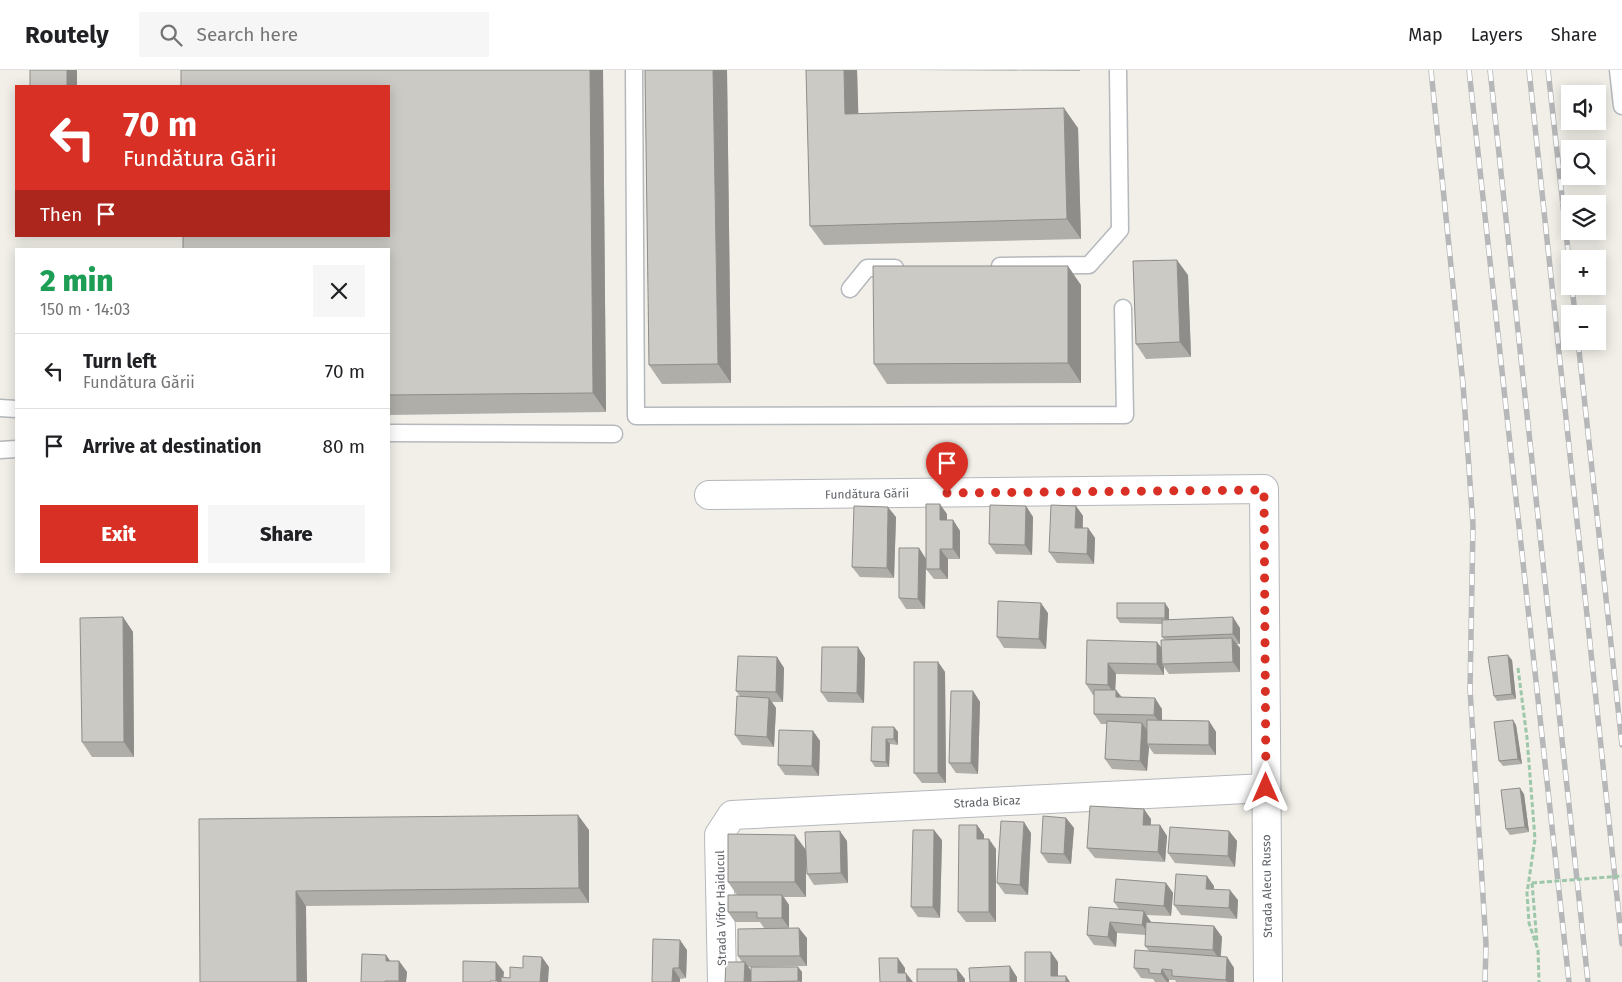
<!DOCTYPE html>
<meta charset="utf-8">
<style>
:root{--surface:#fff;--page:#f6f6f6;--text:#202124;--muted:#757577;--line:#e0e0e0;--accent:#d93025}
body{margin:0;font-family:"Fira Sans",sans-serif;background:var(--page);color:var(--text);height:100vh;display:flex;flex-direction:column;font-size:19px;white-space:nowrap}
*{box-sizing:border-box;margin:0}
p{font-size:16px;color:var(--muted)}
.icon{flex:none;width:28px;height:28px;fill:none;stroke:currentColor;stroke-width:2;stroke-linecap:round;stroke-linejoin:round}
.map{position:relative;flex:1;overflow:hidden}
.side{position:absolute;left:15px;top:178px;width:375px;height:325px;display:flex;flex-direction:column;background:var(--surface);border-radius:0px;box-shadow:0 2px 12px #0003}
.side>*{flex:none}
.guide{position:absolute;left:15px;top:15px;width:375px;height:152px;border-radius:0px;box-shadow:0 2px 12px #0003;background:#d93025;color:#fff;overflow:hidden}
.tools{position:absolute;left:1561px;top:15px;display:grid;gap:10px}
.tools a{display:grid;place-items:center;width:45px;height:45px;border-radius:0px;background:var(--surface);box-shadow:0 2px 12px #0003;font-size:25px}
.pin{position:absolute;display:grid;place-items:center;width:42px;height:42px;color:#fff;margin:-51px -21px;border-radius:50% 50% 50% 0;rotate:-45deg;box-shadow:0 0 5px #0007}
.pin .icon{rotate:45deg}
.me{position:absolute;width:55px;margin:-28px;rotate:0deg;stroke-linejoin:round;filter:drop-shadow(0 0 4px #0008)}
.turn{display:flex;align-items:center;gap:18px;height:105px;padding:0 25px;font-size:22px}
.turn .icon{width:65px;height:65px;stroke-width:2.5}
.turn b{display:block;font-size:35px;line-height:42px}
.then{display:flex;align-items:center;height:48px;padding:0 25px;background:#0003;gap:10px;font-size:19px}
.round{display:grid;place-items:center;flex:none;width:52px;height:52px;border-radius:0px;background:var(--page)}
.summary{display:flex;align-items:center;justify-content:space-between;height:85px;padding:0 25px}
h1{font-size:30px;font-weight:800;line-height:38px;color:#1e9e55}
.action{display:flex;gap:10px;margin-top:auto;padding:10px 25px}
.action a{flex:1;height:58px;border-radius:0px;background:var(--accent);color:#fff;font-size:20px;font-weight:800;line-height:58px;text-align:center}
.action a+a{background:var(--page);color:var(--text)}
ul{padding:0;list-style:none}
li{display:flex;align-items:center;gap:15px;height:75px;padding:0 25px;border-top:1px solid var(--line)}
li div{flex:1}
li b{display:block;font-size:19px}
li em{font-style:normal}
header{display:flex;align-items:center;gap:30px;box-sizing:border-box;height:70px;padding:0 25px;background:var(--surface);border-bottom:1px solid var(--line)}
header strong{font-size:24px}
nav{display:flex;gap:28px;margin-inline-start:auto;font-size:18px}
.search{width:350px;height:45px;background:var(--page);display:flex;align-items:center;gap:12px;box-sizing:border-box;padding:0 18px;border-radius:0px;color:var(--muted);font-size:19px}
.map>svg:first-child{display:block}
</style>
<header>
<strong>Routely</strong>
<div class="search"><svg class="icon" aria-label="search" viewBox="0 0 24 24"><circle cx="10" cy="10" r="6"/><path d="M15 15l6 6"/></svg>Search here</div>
<nav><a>Map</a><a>Layers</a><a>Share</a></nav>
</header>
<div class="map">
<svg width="1622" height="912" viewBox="0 0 1622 912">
<rect width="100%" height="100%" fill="#f1efe8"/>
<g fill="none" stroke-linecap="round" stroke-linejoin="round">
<defs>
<g id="lane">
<polyline points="634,0 636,346 1125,345 1123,238"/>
<polyline points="1618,0 1622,36"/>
<polyline points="1000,196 1089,195 1120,160 1118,0"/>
<polyline points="850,219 867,198 895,198"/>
<polyline points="0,338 16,339"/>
<polyline points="389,363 614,364"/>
<polyline points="0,380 16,379"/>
</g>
<g id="street">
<polyline points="709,425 1264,419 1268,912"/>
<polyline points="722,912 719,765 732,745 1266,718"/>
</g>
</defs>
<use href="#lane" stroke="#b5b8bc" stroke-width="19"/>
<use href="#street" stroke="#b5b8bc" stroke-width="30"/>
<g stroke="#9cc7a9" stroke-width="3" stroke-dasharray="5 2.5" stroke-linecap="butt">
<polyline points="1518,598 1527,668 1535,769 1527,823 1529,853 1538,880 1539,912"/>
<polyline points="1532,813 1537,872"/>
</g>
<use href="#lane" stroke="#fff" stroke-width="16"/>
<use href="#street" stroke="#fff" stroke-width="28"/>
<defs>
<g id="rail">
<polyline points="1431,0 1463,314 1473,455 1470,619 1486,874 1485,912"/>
<polyline points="1469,0 1569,912"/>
<polyline points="1490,0 1588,912"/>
<polyline points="1529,0 1622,874"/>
<polyline points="1548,0 1570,199"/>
<polyline points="1572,216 1575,244"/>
<polyline points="1578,271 1622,675"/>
</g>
</defs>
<use href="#rail" stroke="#b6b7b8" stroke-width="5.5"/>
<use href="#rail" stroke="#fff" stroke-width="4" stroke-dasharray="11" stroke-linecap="butt"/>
<polyline stroke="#9cc7a9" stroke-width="3" stroke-dasharray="5 2.5" stroke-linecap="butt" points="1532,813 1622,806"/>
</g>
<g fill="#afaea9">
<polygon points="181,0 603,0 606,342 389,345 389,179"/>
<polygon points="645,0 727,0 731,313 662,314 649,295"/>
<polygon points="806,0 857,0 858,44 1078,58 1081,169 824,175 810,156"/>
<polygon points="912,0 1080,0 1080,1 913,0"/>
<polygon points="1188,205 1191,287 1146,289 1136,274"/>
<polygon points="1081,215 1081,313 887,314 874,294"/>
<polygon points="1026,436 1033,447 1032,485 996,484 989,474"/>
<polygon points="1076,436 1083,446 1083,458 1088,458 1095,468 1094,494 1057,493 1049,482"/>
<polygon points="947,444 947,450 953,450 960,461 960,489 948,489 948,509 934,509 926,499"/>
<polygon points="896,447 894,508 860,507 852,497"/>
<polygon points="919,478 926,489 925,539 906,539 899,528"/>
<polygon points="1169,539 1169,550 1240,558 1240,574 1237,574 1240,578 1240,602 1169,604 1164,597 1164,605 1116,604 1115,620 1116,620 1122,627 1162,639 1162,650 1209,651 1216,662 1216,685 1154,684 1149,677 1147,701 1112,699 1105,689 1107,654 1101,654 1094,644 1094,625 1093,625 1086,614 1087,570 1161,578 1165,570 1162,567 1162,554 1120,553 1117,548"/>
<polygon points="1048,543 1046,579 1004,578 997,567"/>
<polygon points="123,547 133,562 134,687 92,687 82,672"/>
<polygon points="777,587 784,598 783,632 772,632 776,638 774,677 742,675 735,665 740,626 736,621"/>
<polygon points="865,588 864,633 828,632 821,622"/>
<polygon points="1512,590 1516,629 1497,631 1494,626"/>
<polygon points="938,592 945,602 946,713 922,713 914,703"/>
<polygon points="973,621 980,632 978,704 956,703 949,693"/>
<polygon points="1516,655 1522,694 1503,696 1499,691"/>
<polygon points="894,657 898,662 898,675 890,674 889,697 875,697 871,691"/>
<polygon points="813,661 820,671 819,706 785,705 778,695"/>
<polygon points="1524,724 1529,762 1510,765 1506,759"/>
<polygon points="1066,748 1074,758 1071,794 1048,793 1041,783"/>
<polygon points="199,749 589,760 589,833 306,836"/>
<polygon points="1151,749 1151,755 1160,755 1167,766 1165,792 1095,788 1087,778"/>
<polygon points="977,755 984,765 984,769 996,779 996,852 966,852 958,842"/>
<polygon points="1229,761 1237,771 1235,797 1175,793 1168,783"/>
<polygon points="1031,763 1028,825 1005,824 997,813"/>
<polygon points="942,770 940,848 918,847 911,837"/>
<polygon points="847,771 848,813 814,815 807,804 806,782 806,827 784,827 789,835 789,858 807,868 807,896 748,897 751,901 798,897 802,902 802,912 725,912 742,892 738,886 764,858 760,852 735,852 728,842 737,825 728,812 806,780"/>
<polygon points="1166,813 1173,823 1171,846 1146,845 1151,852 1214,856 1222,867 1221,887 1227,887 1234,898 1234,912 1176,912 1175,910 1169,910 1169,912 1155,912 1153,909 1141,908 1134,898 1149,881 1145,876 1146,865 1117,863 1116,877 1094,875 1087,865 1119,839 1114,832"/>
<polygon points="1214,816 1214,819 1238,830 1237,849 1181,845 1174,835"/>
<polygon points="687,880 686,908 680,909 652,912"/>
<polygon points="386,885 390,891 399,891 407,902 406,912 361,912"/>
</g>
<g fill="#8f8d8a">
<rect x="67" y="0" width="10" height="16"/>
<polygon points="590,0 603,0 606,342 593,323"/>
<polygon points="713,0 727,0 731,313 718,294"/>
<polygon points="844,0 857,0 859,63 845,44"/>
<polygon points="1064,38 1078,58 1081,169 1067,149"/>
<polygon points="1177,190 1188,205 1191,287 1180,272"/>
<polygon points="1068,196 1081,215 1081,313 1068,293"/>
<polygon points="940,434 947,444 947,461 940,450"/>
<polygon points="1026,436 1033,447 1032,485 1025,475"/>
<polygon points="1076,436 1083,446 1082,468 1075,458"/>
<polygon points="888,437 896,447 894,508 887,498"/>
<polygon points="953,450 960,461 960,489 953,479"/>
<polygon points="1088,458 1095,468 1094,494 1087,484"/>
<polygon points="919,478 926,489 925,539 918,529"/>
<polygon points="940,479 948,489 948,509 940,499"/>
<polygon points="1041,533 1048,543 1046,579 1039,569"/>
<polygon points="1165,533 1169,539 1169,554 1165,548"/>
<polygon points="123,547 133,562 134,687 124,672"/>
<polygon points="1233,547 1240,558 1240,574 1233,564"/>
<polygon points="1232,568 1240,578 1240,602 1233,592"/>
<polygon points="1157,572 1165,582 1162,594 1164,597 1164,605 1157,594"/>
<polygon points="858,577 865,588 864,633 857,623"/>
<polygon points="1508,585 1512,590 1516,629 1512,624"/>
<polygon points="777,587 784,598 783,632 776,622"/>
<polygon points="938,592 945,602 946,713 938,703"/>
<polygon points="1108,593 1116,604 1115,625 1108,615"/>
<polygon points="1116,620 1123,630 1116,627"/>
<polygon points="973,621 980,632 978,704 971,693"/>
<polygon points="769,628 776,638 774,677 767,667"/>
<polygon points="1155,628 1162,639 1162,656 1154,645"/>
<polygon points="1513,650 1516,655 1522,694 1518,689"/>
<polygon points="1209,651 1216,662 1216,685 1209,675"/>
<polygon points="1142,653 1149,663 1147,674 1149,677 1147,701 1140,691"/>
<polygon points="894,657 898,662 898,675 894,669"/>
<polygon points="813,661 820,671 819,706 812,696"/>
<polygon points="886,669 890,674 889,697 886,692"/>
<polygon points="1520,718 1524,724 1529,762 1525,757"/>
<polygon points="1144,739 1151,749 1150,765 1143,755"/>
<polygon points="578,745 589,760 589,833 579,818"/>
<polygon points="1066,748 1074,758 1071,794 1064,784"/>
<polygon points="1024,752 1031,763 1028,825 1020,815"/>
<polygon points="977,755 984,765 984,779 977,769"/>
<polygon points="1160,755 1167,766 1165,792 1158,782"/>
<polygon points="934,760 942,770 940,848 933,837"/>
<polygon points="840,761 847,771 848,813 841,803"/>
<polygon points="1229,761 1237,771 1235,797 1228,786"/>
<polygon points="795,765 806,780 806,827 795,812"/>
<polygon points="989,769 996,779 996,852 989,842"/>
<polygon points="1207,806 1214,816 1213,829 1206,819"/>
<polygon points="1166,813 1173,823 1171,846 1164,836"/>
<polygon points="1230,820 1238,830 1237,849 1229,838"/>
<polygon points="296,821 306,836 307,912 297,912"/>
<polygon points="782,825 789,835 789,858 782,848"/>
<polygon points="1144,841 1151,852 1150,865 1142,855"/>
<polygon points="1110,852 1117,863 1116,877 1108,867"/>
<polygon points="1214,856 1222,867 1220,890 1213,880"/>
<polygon points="799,858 807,868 807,896 800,886"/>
<polygon points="680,870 687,880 686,908 679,898"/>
<polygon points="1051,882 1058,892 1058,912 1051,906"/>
<polygon points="386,885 393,895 386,891"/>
<polygon points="542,887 549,897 548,912 540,912"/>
<polygon points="1227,887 1234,898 1234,912 1227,912 1226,910"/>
<polygon points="898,888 905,898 905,912 898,903"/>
<polygon points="399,891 407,902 406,912 399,912"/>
<polygon points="496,892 504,902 503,912 497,912 496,911"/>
<polygon points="745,892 752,902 752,912 744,912"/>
<polygon points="1010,896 1017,907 1017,912 1010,912"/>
<polygon points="798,897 802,902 802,912 798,911"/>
<polygon points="673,898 680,909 680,912 672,912"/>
<polygon points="957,899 965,909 965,912 958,912"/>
<polygon points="1162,899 1169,910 1169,912 1167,912 1161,904"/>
<polygon points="906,903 913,912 907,912"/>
<polygon points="1066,906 1070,912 1066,912"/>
</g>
<g fill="#cccac5" stroke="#8f8d8a">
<rect x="30" y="0" width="37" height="16"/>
<polygon points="181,0 590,0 593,323 389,325 389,179 183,179 183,166 389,166 389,16 181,16"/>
<polygon points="645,0 713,0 718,294 649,295"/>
<polygon points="806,0 844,0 845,44 1064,38 1067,149 810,156"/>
<polygon points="1177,190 1180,272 1136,274 1133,191"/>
<polygon points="873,196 1068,196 1068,293 874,294"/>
<polygon points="926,434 940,434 940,450 953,450 953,479 940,479 940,499 926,499"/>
<polygon points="990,435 1026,436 1025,475 989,474"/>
<polygon points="1051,435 1076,436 1075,458 1088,458 1087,484 1049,482"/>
<polygon points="854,436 888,437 887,498 852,497"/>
<polygon points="899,478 919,478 918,529 899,528"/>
<polygon points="998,531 1041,533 1039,569 997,567"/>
<rect x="1117" y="533" width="48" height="15"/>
<polygon points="123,547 124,672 82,672 80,548"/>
<polygon points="1233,547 1233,564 1162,567 1162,550"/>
<polygon points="1232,568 1233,592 1162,594 1161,570"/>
<polygon points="1087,570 1157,572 1157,594 1108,593 1108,615 1086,614"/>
<polygon points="822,577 858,577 857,623 821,622"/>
<polygon points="1508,585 1512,624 1494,626 1488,587"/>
<polygon points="738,586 777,587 776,622 736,621"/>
<rect x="914" y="592" width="24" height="111"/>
<polygon points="1094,620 1116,620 1116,627 1155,628 1154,645 1094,644"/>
<polygon points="951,621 973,621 971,693 949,693"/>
<polygon points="737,626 769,628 767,667 735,665"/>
<polygon points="1147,650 1209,651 1209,675 1147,674"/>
<polygon points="1513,650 1518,689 1499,691 1494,652"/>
<polygon points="1107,651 1142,653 1140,691 1105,689"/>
<polygon points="872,657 894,657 894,669 886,669 886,692 871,691"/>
<polygon points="779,660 813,661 812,696 778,695"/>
<polygon points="1520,718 1525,757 1506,759 1501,720"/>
<polygon points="1090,736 1144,739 1143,755 1160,755 1158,782 1087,778"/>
<polygon points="578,745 579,818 296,821 297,912 200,912 199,749"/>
<polygon points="1043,746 1066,748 1064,784 1041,783"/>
<polygon points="1001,751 1024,752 1020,815 997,813"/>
<polygon points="959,755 977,755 977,769 989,769 989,842 958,842"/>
<polygon points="1170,757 1229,761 1228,786 1168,783"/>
<polygon points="913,760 934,760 933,837 911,837"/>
<polygon points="840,761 841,803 807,804 805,762"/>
<polygon points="728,764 795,765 795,812 728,812"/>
<polygon points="1176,804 1207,806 1206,819 1230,820 1229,838 1174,835"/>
<polygon points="1116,809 1166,813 1164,836 1114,832"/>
<polygon points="728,825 782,825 782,848 757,848 757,842 728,842"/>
<polygon points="1089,837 1144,841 1142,855 1110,852 1108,867 1087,865"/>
<polygon points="1146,852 1214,856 1213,880 1145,876"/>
<polygon points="799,858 800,886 738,886 738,859"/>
<polygon points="653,869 680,870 679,898 673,898 672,912 652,912"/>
<polygon points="1135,880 1227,887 1226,910 1172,906 1172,900 1162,899 1161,904 1149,903 1149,899 1134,898"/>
<polygon points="1025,882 1051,882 1051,906 1066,906 1066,912 1025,912"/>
<polygon points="362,884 386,885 386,891 399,891 399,911 385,911 385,912 361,912"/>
<polygon points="523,886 542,887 540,912 501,912 501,907 510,908 510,897 523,898"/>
<polygon points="879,888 898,888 898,903 906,903 907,912 880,912"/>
<polygon points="463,891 496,892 496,911 490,911 490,912 463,912"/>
<polygon points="726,892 745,892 744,912 725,912"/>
<polygon points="1010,896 1010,912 970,912 969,898"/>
<polygon points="751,897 798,897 798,911 751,912"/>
<polygon points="917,899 957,899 958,912 917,912"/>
</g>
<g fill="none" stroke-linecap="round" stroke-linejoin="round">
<polyline stroke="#d93025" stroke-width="9" stroke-dasharray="0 16.2" points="947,423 1264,420 1266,718"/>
</g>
<g text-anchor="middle" stroke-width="4" stroke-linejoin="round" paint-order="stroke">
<g font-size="12" fill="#5f6368" stroke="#fff">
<text transform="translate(867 424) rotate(-1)" y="4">Fundătura Gării</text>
<text transform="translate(987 732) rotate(-3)" y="4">Strada Bicaz</text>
<text transform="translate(1267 816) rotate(-91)" y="4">Strada Alecu Russo</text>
<text transform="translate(721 838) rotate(-91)" y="4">Strada Vifor Haiducul</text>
</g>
</g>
</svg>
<div class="tools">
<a><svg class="icon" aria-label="sound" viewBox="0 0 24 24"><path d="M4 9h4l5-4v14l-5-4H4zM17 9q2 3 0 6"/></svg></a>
<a><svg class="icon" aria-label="search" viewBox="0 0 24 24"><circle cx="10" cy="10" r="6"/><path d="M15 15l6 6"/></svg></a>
<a><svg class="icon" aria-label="layers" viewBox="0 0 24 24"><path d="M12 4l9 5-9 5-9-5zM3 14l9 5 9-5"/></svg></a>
<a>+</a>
<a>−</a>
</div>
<div class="pin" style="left:947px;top:423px;background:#d93025"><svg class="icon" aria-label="arrive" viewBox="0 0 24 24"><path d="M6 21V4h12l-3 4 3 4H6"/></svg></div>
<svg class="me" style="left:1266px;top:718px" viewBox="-20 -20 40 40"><path d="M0-17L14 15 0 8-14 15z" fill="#d93025" stroke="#fff" stroke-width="4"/></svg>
<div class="guide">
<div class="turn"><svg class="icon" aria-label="left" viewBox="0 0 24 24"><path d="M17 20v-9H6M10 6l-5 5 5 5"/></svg><div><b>70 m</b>Fundătura Gării</div></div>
<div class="then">Then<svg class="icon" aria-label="arrive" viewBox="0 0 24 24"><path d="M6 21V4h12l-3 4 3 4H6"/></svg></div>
</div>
<section class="side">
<div class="summary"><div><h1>2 min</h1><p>150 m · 14:03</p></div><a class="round"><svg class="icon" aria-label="close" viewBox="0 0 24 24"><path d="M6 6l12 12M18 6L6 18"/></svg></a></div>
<ul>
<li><svg class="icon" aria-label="left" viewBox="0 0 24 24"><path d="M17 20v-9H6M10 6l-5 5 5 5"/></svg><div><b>Turn left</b><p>Fundătura Gării</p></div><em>70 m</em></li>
<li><svg class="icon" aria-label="arrive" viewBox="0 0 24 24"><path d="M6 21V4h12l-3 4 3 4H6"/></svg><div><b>Arrive at destination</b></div><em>80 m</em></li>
</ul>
<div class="action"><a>Exit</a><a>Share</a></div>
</section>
</div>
